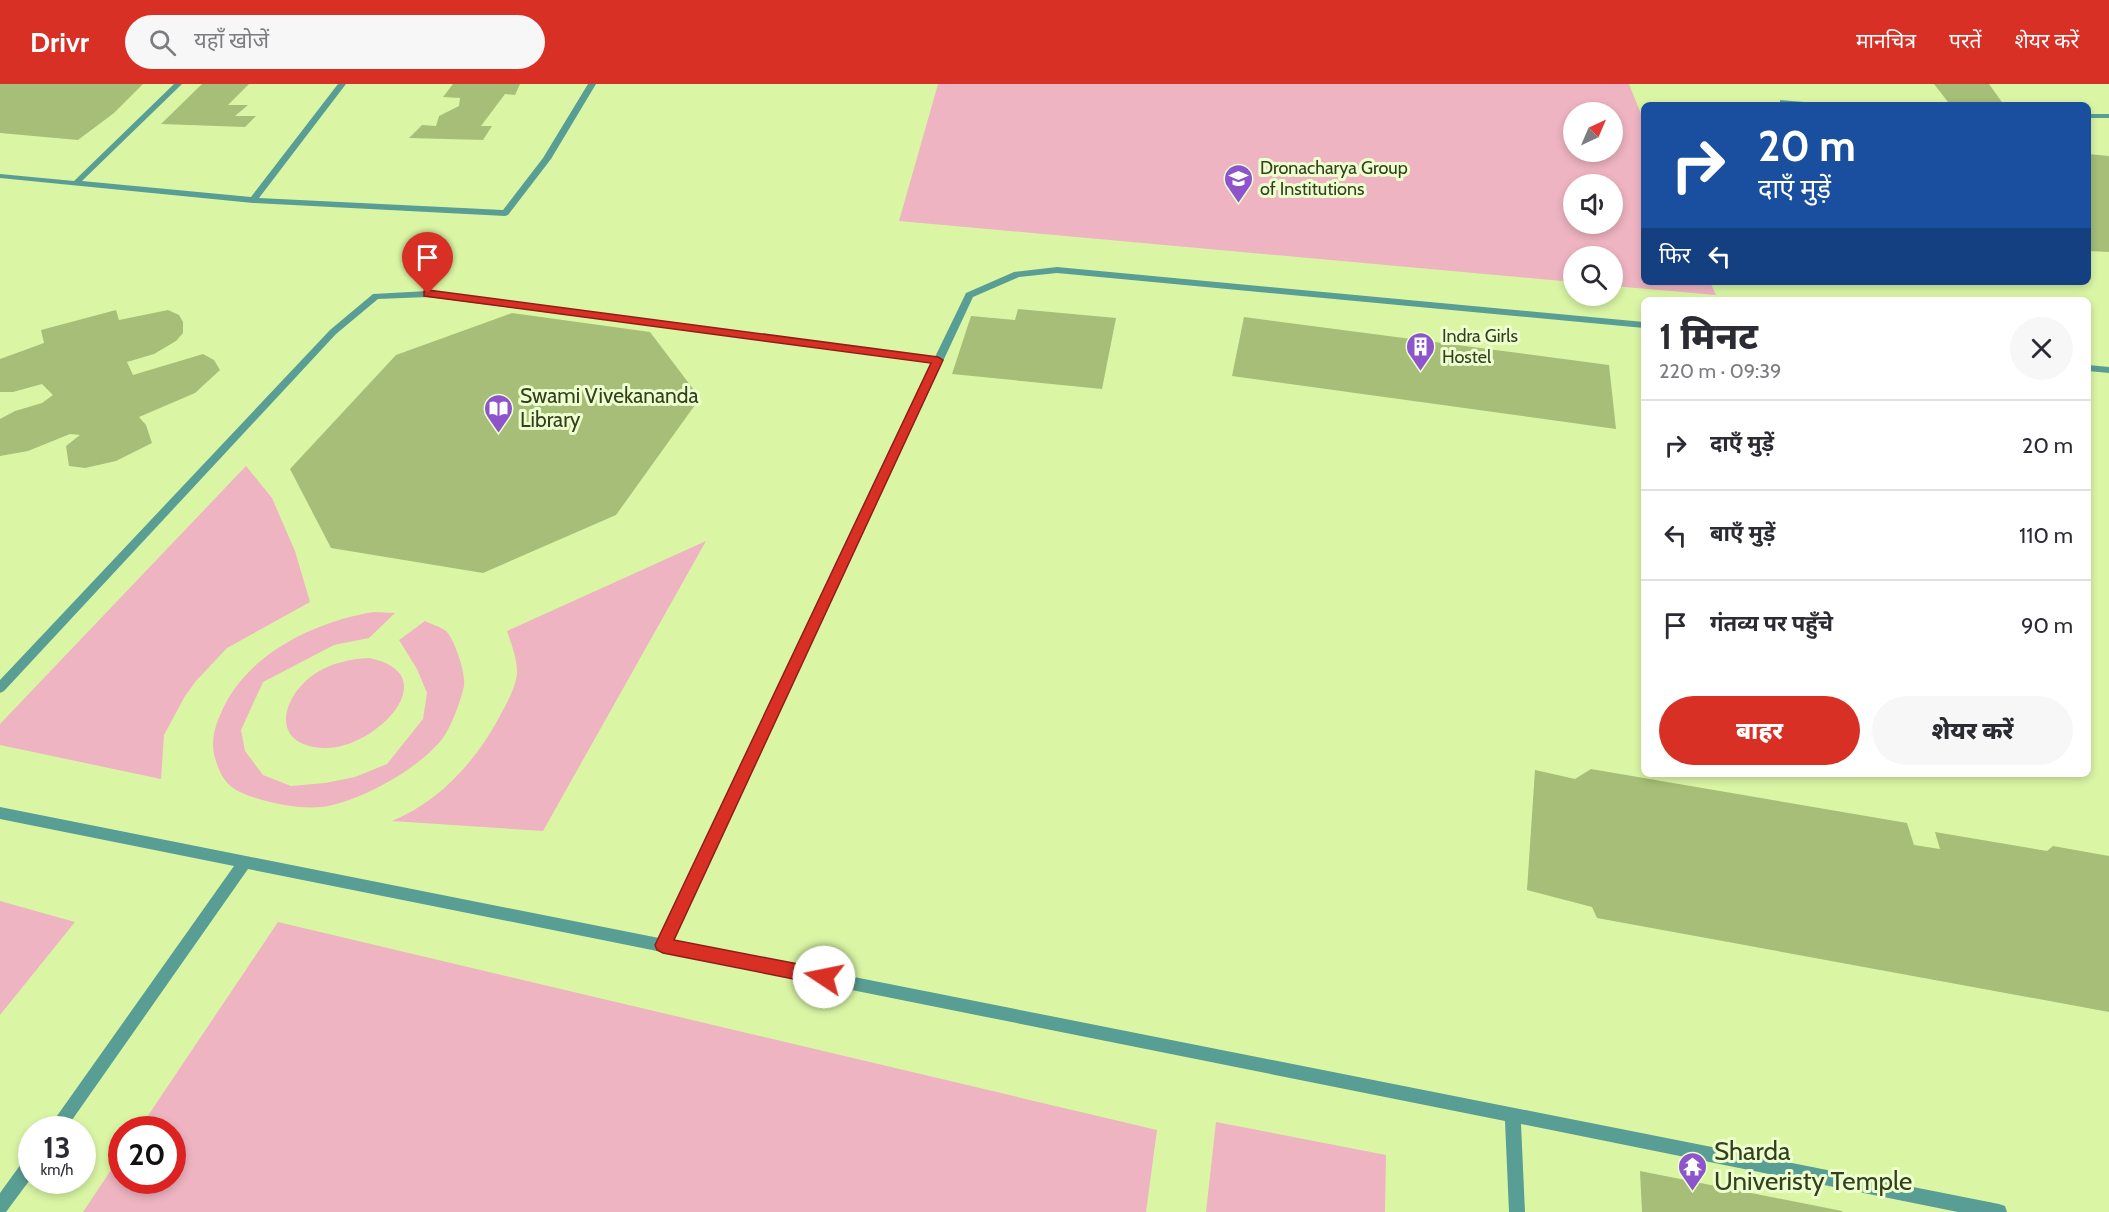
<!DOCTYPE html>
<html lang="hi">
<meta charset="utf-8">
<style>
:root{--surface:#fff;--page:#f7f7f7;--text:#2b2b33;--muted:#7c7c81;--line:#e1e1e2;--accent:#d93025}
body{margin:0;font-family:Cabin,"Noto Sans Devanagari",sans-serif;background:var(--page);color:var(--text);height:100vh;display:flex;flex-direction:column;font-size:22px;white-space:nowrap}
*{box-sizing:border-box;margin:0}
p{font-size:20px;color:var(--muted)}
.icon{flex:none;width:33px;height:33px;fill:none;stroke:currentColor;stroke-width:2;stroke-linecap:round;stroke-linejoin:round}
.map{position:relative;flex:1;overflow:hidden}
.details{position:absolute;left:1641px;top:213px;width:450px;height:480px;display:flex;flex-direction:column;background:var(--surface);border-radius:9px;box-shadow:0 3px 9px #0003}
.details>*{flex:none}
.banner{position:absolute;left:1641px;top:18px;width:450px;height:183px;border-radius:9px;box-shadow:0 3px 9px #0003;background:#1a4fa0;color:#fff;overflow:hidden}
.needle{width:39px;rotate:44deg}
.fabs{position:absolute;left:1563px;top:18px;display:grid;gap:12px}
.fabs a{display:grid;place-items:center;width:60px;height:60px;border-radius:50%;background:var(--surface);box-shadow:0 3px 9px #0003;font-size:30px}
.speed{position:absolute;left:18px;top:1032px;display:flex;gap:12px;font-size:30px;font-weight:700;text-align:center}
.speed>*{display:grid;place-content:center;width:78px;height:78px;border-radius:50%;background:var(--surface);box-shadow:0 3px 9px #0003;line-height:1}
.speed small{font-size:15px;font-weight:400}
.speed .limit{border:9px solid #d22;background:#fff;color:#111}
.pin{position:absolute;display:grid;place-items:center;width:51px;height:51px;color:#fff;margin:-62px -26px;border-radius:50% 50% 50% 0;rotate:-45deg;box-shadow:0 0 6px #0007}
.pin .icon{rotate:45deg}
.me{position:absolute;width:66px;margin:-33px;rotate:281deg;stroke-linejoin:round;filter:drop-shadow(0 0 4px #0008)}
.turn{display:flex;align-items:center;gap:21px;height:126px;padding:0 18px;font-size:27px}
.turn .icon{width:78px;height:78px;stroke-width:2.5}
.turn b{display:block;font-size:42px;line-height:51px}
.then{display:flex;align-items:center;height:57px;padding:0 18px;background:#0003;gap:12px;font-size:22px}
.round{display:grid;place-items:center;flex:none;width:63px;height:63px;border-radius:32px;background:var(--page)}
.head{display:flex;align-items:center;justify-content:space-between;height:102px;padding:0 18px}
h1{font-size:36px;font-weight:800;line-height:45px}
.action{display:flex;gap:12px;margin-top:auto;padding:12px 18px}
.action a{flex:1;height:69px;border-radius:36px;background:var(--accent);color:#fff;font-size:24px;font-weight:800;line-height:69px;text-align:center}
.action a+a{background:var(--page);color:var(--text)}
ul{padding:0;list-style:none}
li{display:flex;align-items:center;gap:18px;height:90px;padding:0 18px;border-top:2px solid var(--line)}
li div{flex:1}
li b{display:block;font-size:22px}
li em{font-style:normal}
header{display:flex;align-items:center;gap:36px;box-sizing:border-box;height:84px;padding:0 30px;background:var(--accent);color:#fff}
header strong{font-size:28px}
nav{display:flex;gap:33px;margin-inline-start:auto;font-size:21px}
.search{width:420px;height:54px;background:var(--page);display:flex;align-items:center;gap:15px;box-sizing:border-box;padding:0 21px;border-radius:33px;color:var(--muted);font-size:22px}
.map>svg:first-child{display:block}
</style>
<header>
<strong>Drivr</strong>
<div class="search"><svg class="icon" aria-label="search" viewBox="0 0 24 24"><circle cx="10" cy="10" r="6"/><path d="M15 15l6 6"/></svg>यहाँ खोजें</div>
<nav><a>मानचित्र</a><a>परतें</a><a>शेयर करें</a></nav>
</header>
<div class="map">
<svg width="2109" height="1128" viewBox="0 0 2109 1128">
<rect width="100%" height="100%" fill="#daf6a5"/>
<g fill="#eeb4c1" fill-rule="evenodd">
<path d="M938,0H1629L1644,37V198H1710L1716,211L1613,202L1612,172H1574L1573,198L899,137ZM1612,28V68H1574V28ZM1612,100V140H1574V100Z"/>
<polygon points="246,382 272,414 295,467 310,518 227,564 196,597 185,612 164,651 161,695 0,661 0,640"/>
<path d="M706,457L543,747L392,737C442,716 478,675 503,626C509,615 517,600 517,587C517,574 511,559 507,547Z"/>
<path d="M374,528L395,529L369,554L334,561L263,598L241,646L245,667L263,691L291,702L325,699L355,693L387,680L423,635L427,609L417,585L399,556L425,537C431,540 441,543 446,547C455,556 466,590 464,602C460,619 450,648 438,660C412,688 365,714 328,722C306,726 278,721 256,714C233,707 223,700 216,677C210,661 214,644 221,629C245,571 315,537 374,528Z"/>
<path d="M369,574C449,590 374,667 323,664C269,661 281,612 316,589C332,579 350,575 369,574Z"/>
<polygon points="0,817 75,838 0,931"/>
<polygon points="278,838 1157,1046 1146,1128 83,1128 121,1071 122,1096 172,1096 172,1046 139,1045"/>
<polygon points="1216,1038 1386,1071 1385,1128 1206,1128"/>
</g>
<g fill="#a6be77">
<polygon points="0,0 143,0 114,29 78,56 0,49"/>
<polygon points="202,0 249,0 228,21 248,21 235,32 256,32 245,43 161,40"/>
<polygon points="453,0 520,0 515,11 505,10 481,42 492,42 483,56 409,54 422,41 436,42 439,32 459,22 460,14 443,13"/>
<polygon points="1934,0 1989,0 2004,21 1948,18"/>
<polygon points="2088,70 2109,72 2109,168 2088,167"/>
<polygon points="1018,225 1116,234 1102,305 952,290 971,232 1015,236"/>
<polygon points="116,226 119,236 168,226 179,231 183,238 183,249 176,257 154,270 127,278 133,291 203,270 214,276 220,286 195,309 139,333 146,341 152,359 116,377 85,384 69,382 66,362 80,351 70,350 28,367 0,372 0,335 15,327 42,319 53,311 42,300 13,308 0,308 0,275 44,259 41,246"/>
<polygon points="512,229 650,248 700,314 616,431 483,489 331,464 290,385 396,271"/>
<polygon points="1244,233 1609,281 1616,345 1232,292"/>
<polygon points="1591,685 1907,739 1914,761 1940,765 1935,748 2047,767 2053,762 2109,772 2109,928 1597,834 1592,823 1527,806 1535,686 1575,695"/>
<polygon points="1640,1087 1842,1127 1842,1128 1642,1128"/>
</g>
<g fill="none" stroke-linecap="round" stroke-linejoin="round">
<g fill="#599e94" fill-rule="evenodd">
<polygon points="1780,16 1816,19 1820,21 1783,20 1780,20"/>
<rect x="2088" y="30" width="21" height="4"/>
<polygon points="1057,183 1644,238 1644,244 1057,189 1019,193 973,213 672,857 1999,1120 2005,1122 2007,1128 1958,1128 1521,1040 1525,1128 1509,1128 1505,1037 248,785 65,1046 47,1046 234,782 0,735 0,723 659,854 932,278 428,213 378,215 336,250 4,607 0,609 0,596 330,246 373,210 428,207 935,273 966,209 1014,188"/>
<polygon points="2088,281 2109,283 2109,289 2088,287"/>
<polygon points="32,1071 32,1093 6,1128 0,1128 0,1109 26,1073"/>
</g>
<polygon fill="#599e94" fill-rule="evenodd" points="174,0 182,0 82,97 251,113 338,0 346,0 259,114 503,126 543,74 588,0 596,0 551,75 508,131 505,132 253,119 0,94 0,90 74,97"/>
</g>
<polygon fill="#d93025" stroke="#8d1f18" stroke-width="1.5" points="428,206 938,273 943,276 674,856 824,885 830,888 832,893 830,899 824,901 663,869 657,866 655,861 931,279 424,212 424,207"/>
<defs>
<symbol id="university-pin" viewBox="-11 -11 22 30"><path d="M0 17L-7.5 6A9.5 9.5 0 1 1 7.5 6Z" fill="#8e54cb" stroke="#edffcf"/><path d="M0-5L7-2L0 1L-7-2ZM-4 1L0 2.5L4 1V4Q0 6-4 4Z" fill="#fff"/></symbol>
<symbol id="building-pin" viewBox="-11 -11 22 30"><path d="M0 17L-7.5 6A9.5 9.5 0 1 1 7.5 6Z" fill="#8e54cb" stroke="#edffcf"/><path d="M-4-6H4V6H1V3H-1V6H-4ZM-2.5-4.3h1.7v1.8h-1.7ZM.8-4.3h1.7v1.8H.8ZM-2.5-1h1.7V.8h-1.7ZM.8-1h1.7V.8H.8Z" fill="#fff"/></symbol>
<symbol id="library-pin" viewBox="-11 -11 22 30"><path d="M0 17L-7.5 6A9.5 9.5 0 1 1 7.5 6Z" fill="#8e54cb" stroke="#edffcf"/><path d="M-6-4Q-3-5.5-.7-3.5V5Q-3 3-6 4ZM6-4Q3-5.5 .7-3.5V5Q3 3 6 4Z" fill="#fff"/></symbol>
<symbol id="temple-pin" viewBox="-11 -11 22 30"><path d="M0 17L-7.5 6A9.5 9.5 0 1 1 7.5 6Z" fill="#8e54cb" stroke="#edffcf"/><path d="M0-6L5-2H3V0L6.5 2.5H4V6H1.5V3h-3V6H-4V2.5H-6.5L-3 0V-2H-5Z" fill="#fff"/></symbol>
</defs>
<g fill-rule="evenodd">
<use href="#university-pin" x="1222" y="78" width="33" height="45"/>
<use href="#building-pin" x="1404" y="246" width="33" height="45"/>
<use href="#library-pin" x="482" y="308" width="33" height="45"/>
<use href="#temple-pin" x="1676" y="1066" width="33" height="45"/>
</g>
<g text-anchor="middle" stroke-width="6" stroke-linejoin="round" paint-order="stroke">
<g font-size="18" fill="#343f1e" stroke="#edffcf" text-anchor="start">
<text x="1260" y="90">Dronacharya Group<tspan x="1260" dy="21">of Institutions</tspan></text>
<text x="1442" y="258">Indra Girls<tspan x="1442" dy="21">Hostel</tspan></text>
</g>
<g font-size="21" fill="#343f1e" stroke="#edffcf" text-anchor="start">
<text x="520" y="319">Swami Vivekananda<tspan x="520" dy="24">Library</tspan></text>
</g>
<g font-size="26" fill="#343f1e" stroke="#edffcf" text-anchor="start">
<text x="1714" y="1076">Sharda<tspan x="1714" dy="30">Univeristy Temple</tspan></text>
</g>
</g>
</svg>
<div class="fabs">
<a><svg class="needle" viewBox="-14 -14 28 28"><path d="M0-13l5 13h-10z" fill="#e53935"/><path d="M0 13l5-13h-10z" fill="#7c7c81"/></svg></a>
<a><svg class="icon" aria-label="sound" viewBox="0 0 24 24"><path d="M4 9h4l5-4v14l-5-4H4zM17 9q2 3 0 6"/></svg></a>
<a><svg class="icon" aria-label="search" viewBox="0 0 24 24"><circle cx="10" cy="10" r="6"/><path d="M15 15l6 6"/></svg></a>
</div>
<div class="speed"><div>13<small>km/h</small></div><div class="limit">20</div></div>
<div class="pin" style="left:428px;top:210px;background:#d93025"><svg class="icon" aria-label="arrive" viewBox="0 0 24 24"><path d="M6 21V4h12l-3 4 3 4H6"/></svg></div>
<svg class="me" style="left:824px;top:893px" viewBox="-20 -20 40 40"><circle r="19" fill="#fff"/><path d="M0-13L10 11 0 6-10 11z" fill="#d93025"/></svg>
<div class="banner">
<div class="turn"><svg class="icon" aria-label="right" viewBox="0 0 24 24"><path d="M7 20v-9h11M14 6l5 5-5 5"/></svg><div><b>20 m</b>दाएँ मुड़ें</div></div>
<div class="then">फिर<svg class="icon" aria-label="left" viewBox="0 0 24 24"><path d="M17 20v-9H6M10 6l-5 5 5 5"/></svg></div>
</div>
<section class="details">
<div class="head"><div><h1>1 मिनट</h1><p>220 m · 09:39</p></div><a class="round"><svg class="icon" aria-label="close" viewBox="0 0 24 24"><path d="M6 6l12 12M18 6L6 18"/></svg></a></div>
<ul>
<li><svg class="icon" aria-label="right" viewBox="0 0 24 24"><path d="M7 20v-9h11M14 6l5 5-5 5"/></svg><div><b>दाएँ मुड़ें</b></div><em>20 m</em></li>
<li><svg class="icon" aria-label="left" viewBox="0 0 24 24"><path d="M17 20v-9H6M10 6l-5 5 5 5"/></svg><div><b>बाएँ मुड़ें</b></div><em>110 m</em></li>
<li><svg class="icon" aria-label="arrive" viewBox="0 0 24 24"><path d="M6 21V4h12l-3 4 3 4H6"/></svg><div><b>गंतव्य पर पहुँचे</b></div><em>90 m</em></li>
</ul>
<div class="action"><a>बाहर</a><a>शेयर करें</a></div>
</section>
</div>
